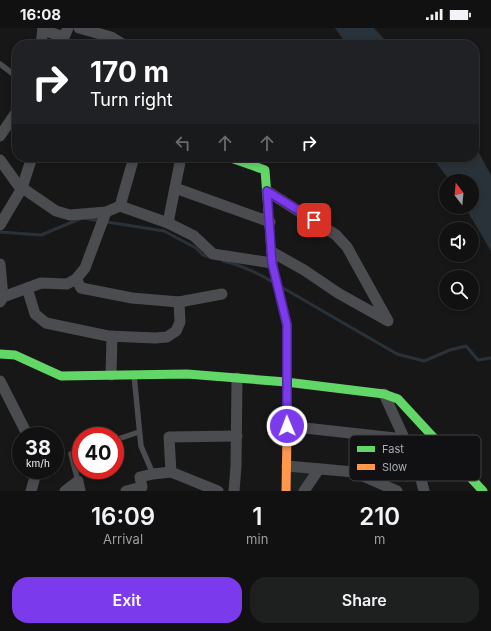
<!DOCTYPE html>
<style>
:root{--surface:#111;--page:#1e1f1f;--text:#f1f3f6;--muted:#9c9d9f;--line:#303131;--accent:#7c3aed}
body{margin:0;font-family:Inter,sans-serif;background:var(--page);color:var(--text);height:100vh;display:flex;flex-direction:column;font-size:15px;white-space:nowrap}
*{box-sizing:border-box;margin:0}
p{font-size:13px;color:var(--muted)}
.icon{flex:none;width:22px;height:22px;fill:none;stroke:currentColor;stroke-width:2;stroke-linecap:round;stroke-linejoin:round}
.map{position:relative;height:463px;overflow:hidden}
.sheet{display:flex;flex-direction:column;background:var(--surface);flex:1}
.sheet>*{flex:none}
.banner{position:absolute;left:12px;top:12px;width:467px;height:122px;border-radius:16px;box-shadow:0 2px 6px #0003,0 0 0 1px var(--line);background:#202124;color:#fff;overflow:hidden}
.needle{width:26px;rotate:344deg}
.buttons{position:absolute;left:439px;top:146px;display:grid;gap:8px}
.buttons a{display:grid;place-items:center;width:40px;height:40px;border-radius:50%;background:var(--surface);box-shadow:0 2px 6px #0003,0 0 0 1px var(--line);font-size:20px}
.speed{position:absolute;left:12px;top:399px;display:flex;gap:8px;font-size:20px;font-weight:700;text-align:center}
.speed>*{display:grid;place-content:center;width:52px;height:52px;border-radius:50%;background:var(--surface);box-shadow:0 2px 6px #0003,0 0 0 1px var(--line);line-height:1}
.speed small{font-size:10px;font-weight:400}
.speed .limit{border:6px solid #d22;background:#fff;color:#111}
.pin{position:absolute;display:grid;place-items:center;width:34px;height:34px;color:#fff;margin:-17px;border-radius:8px;box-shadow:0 2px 6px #0006}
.me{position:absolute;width:44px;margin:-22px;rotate:359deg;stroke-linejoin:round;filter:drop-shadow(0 0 3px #0008)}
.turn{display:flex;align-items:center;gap:14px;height:84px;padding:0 12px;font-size:18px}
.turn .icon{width:52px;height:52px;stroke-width:2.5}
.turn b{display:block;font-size:28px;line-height:34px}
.lanes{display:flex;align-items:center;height:38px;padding:0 12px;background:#0003;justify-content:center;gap:20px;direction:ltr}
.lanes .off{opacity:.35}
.eta{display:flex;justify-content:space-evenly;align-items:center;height:68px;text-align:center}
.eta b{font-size:24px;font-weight:600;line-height:28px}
.button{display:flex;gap:8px;margin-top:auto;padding:8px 12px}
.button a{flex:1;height:46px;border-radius:16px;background:var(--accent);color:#fff;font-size:16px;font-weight:600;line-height:46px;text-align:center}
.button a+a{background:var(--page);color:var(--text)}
.status{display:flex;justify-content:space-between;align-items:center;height:28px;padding:0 20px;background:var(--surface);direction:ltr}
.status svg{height:11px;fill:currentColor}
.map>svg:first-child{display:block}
</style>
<div class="status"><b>16:08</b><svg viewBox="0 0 49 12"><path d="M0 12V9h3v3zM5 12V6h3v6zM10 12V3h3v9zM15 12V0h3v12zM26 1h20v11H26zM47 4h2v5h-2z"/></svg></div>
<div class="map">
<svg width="491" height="463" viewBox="0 0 491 463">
<rect width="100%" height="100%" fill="#171717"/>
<polygon fill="#1b211c" points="287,438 319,441 304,463 286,463"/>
<g fill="#2a3239">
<polygon points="335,0 374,0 390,17 347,17"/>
<polygon points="474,116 491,147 491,223 465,179 472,179 472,153 450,153 432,129 474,129"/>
</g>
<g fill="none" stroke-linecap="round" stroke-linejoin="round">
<g stroke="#2a3239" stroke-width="3">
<polyline points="0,204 41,207 82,190 164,203 196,220 203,227 210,229"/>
<path d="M223,233C240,237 256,244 271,253"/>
<polyline points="283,260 397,326 424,333 450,322 466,318 478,332 491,330"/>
</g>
<g stroke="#4b4c50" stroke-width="5.5">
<polyline points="0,36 17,49"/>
<polyline points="134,347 141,418 153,446"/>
<polyline points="115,412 139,404"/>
<polyline points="78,453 71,426 81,423"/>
</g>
<g stroke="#4b4c50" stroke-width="11">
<polyline points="79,0 111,9 124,17"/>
<polyline points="43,2 64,9 68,0"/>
<polyline points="41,17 43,0"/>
<polyline points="0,108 17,83"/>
<polyline points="0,132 18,157 56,183 70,187 106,184 120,178 168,195 194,208 213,226 272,235"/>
<polyline points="175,160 270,194"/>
<polyline points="267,163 336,207 347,219 388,293 338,265 304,242 272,224"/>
<polyline points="120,178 134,129"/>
<polyline points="168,195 181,129"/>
<polyline points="0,197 22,160 32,129"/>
<polyline points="0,236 3,269 0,274"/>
<polyline points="76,251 81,260 132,270 179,274 222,266"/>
<polyline points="27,260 35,286 46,295 108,308 155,310 167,309 176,303 180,294 179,274"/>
<polyline points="3,269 41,255 67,256 76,251 85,240 106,184"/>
<polyline points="111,347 112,308"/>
<polyline points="0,353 28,408"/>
<polyline points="384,366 419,443 424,463"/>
<polyline points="287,398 404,411"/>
<polyline points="287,438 354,444 397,463"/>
<polyline points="171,444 169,409 237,408"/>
<polyline points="31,463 37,442"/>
<polyline points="65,463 78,453 80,463"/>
<polyline points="126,463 142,459 140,449 153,446 171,444 218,463"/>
<polyline points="234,463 236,438 237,350"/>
<polyline points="304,463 319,441"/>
</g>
<g stroke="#63d668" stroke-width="9">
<polyline points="228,129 265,142 272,235 287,297 287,405"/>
<polyline points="0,326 15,327 61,348 187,346 286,354 384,366 398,371 483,463"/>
</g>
<polyline stroke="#ff974d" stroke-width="9" points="286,463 287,405"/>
</g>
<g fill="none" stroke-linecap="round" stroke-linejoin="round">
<defs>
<polyline id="route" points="287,398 287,297 272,235 267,163 314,192"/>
</defs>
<use href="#route" stroke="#51269a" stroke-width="10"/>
<use href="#route" stroke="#7c3aed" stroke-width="7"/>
</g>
<rect x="349" y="407" width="132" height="46" rx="6" fill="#111113" stroke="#3e4045" stroke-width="1"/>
<rect x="357" y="418" width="18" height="6" fill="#63d668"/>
<rect x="357" y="436" width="18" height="6" fill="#ff974d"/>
<g font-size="11" fill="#a8adb8">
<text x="382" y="425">Fast</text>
<text x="382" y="443">Slow</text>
</g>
</svg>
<div class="buttons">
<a><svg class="needle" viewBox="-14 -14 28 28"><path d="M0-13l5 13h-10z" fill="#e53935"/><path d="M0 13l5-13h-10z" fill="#9c9d9f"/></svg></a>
<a><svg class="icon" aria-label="sound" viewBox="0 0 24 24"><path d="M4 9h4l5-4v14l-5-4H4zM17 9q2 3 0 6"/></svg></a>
<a><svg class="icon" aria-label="search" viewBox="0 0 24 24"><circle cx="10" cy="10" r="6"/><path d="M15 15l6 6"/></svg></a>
</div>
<div class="speed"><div>38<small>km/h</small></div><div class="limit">40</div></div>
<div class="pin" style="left:314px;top:192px;background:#d93025"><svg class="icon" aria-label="arrive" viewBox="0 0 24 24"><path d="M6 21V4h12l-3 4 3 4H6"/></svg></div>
<svg class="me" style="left:287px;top:398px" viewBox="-20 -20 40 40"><circle r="17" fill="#7c3aed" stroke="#fff" stroke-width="3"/><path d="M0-11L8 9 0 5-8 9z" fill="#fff"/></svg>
<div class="banner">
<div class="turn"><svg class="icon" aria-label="right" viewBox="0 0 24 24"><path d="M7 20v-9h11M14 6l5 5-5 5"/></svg><div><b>170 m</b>Turn right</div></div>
<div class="lanes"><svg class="icon off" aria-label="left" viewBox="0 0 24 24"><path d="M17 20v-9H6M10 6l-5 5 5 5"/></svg><svg class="icon off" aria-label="ahead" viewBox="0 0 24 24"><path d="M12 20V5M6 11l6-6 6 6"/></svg><svg class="icon off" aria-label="ahead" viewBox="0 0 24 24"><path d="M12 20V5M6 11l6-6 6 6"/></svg><svg class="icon" aria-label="right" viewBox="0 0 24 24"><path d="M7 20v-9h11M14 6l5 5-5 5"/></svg></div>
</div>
</div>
<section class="sheet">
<div class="eta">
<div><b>16:09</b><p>Arrival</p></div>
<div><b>1</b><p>min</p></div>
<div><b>210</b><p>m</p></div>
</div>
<div class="button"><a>Exit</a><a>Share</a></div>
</section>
